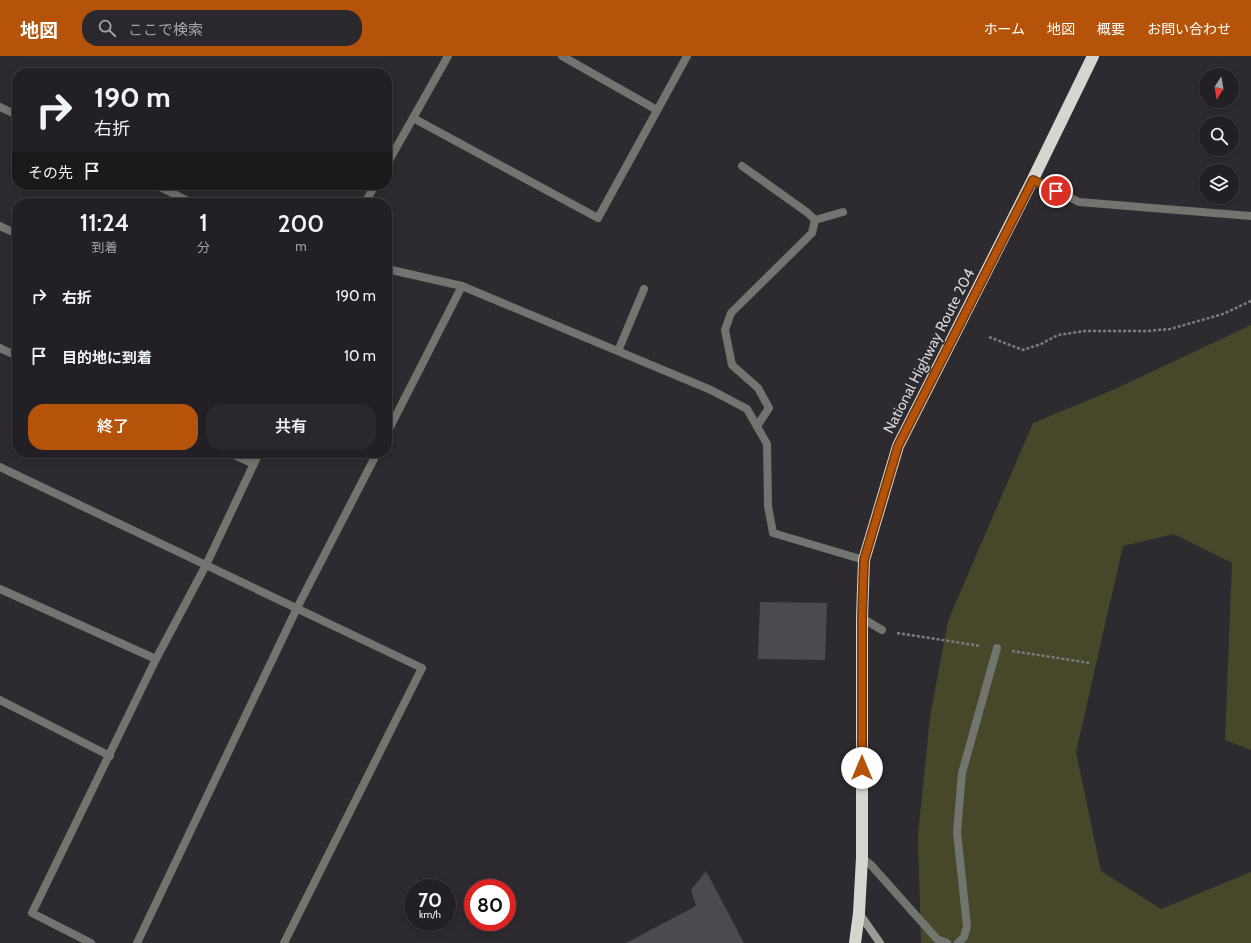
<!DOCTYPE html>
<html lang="ja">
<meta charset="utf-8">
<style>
:root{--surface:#222024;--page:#2a282c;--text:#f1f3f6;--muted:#a2a3a6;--line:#3f3e41;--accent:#b45309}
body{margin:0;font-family:Cabin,"Noto Sans JP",sans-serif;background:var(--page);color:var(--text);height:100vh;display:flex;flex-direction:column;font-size:15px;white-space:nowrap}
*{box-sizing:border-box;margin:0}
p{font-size:13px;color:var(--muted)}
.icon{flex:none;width:22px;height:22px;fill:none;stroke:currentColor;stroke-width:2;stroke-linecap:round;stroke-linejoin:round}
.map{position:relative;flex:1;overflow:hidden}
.drawer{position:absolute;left:12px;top:142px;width:380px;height:260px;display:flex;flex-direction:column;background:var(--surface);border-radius:16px;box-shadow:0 2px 10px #0003,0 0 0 1px var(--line)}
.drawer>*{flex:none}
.banner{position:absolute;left:12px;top:12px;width:380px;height:122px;border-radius:16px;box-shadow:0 2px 10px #0003,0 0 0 1px var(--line);background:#222024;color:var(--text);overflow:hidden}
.needle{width:26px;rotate:191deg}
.controls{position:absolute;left:1199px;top:12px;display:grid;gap:8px}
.controls a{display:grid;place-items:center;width:40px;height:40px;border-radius:50%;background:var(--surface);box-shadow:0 2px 10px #0003,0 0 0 1px var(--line);font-size:20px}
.speed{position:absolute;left:404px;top:823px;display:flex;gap:8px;font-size:20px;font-weight:700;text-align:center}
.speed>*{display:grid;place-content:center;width:52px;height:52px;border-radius:50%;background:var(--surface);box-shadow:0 2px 10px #0003,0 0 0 1px var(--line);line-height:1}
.speed small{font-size:10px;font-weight:400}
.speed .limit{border:6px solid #d22;background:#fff;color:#111}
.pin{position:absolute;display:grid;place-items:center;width:34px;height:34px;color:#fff;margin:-17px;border:2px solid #fff;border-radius:50%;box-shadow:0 1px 4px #0007}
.me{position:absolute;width:44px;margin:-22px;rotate:0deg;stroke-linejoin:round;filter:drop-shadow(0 0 3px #0008)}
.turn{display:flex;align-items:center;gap:14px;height:84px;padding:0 16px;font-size:18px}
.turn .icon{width:52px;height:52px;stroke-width:2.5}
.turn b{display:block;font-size:28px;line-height:34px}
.then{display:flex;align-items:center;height:38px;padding:0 16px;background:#0003;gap:8px;font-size:15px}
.eta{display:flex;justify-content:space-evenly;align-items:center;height:68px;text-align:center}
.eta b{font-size:24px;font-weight:600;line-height:28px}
.cta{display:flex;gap:8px;margin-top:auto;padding:8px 16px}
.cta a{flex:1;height:46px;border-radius:16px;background:var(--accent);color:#fff;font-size:16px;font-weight:600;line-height:46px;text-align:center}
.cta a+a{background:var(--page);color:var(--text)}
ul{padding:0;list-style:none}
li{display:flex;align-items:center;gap:12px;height:60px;padding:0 16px}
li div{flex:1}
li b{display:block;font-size:15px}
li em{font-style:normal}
header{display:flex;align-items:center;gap:24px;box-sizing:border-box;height:56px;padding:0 20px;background:var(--accent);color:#fff}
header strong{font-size:19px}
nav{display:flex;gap:22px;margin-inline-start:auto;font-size:14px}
.search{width:280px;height:36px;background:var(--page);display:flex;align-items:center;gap:10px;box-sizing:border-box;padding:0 14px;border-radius:16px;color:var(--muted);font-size:15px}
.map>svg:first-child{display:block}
</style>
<header>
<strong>地図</strong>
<div class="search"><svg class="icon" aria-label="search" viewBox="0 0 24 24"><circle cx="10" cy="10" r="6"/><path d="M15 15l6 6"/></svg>ここで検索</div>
<nav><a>ホーム</a><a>地図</a><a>概要</a><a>お問い合わせ</a></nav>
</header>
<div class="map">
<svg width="1251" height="887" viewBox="0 0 1251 887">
<rect width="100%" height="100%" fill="#2d2b30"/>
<polygon fill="#464829" points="1251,269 1251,694 1225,684 1232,507 1174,478 1123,490 1076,696 1101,815 1161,853 1251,816 1251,887 921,887 918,779 930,661 948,565 1033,367 1115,333"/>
<g fill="#4c4a4f">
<polygon points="760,546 827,547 825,604 758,603"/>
<polygon points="706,815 744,887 626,887 696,850 691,834"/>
</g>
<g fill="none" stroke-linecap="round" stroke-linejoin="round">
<g stroke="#7c7b7f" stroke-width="2.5" stroke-dasharray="3 2" stroke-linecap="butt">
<polyline points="989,281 1023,294 1041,288 1058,279 1085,275 1148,275 1170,273 1223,258 1251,245"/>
<polyline points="897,577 981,590"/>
<polyline points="1012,595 1090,607"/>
</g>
<polyline stroke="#737370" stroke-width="8" points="862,562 882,574"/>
<g stroke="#737370" stroke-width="8">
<polyline points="562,0 657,54"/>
<polyline points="0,51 17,59"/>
<polyline points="413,62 598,162 687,0"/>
<polyline points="387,108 448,0"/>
<polyline points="742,110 808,157 815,164 812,177 731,257 725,274 732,309 758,332 769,352 757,370"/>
<polyline points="1033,123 1079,146 1251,160"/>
<polyline points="156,129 192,147"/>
<polyline points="365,147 375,129"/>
<polyline points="815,164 843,156"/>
<polyline points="0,170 17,178"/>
<polyline points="387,213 462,230 711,334 747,353 767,388 768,450 773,477 864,504"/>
<polyline points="0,292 17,300"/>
<polyline points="618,295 644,233"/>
<polyline points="387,377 462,230"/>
<polyline points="230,397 254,408"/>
<polyline points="0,411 422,612 284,887"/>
<polyline points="0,533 156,603"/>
<polyline points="0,644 110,700"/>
<polyline points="862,802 871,809 937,883 947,887"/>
<polyline points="91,887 32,857 156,603 206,509 259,397"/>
<polyline points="137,887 297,552 377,397"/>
<polyline points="958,887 964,881 967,870 957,776 962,717 997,592"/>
</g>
<polyline stroke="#9b9b97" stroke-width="8" points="859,857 880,887"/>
<polyline stroke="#d5d6d0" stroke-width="12" points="855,887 859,857 862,802 862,562 864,504 898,390 1033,123 1093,0"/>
</g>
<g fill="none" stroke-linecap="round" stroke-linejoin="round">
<defs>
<polyline id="route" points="862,712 862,562 864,504 898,390 1033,124 1056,135"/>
</defs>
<use href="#route" stroke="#753606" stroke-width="10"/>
<use href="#route" stroke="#b45309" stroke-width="7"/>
</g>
<g text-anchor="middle" stroke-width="3" stroke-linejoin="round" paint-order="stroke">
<g font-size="15" fill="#d6d5d8" stroke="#2d2b30">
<text transform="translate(929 295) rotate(-63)" y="5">National Highway Route 204</text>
</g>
</g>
</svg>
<div class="controls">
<a><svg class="needle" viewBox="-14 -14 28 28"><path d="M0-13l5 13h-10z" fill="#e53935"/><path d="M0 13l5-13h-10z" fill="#a2a3a6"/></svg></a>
<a><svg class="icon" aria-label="search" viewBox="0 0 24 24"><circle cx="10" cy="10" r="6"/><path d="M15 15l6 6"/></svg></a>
<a><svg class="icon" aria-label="layers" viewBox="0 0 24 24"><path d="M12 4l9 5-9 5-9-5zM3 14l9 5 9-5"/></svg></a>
</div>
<div class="speed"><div>70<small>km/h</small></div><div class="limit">80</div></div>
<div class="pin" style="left:1056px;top:135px;background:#d93025"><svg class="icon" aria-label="arrive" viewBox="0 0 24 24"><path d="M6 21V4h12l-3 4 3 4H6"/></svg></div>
<svg class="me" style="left:862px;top:712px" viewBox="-20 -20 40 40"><circle r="19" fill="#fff"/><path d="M0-13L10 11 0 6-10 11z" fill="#b45309"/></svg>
<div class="banner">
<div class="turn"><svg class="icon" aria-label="right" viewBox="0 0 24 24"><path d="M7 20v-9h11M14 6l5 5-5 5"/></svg><div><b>190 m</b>右折</div></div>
<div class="then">その先<svg class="icon" aria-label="arrive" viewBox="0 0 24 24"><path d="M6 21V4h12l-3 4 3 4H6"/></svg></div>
</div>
<section class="drawer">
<div class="eta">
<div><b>11:24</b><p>到着</p></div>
<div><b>1</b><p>分</p></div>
<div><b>200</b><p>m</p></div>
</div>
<ul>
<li><svg class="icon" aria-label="right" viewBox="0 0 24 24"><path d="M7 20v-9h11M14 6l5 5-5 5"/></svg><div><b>右折</b></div><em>190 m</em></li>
<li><svg class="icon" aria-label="arrive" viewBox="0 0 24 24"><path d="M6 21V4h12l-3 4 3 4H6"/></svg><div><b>目的地に到着</b></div><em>10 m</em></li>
</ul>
<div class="cta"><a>終了</a><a>共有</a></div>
</section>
</div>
